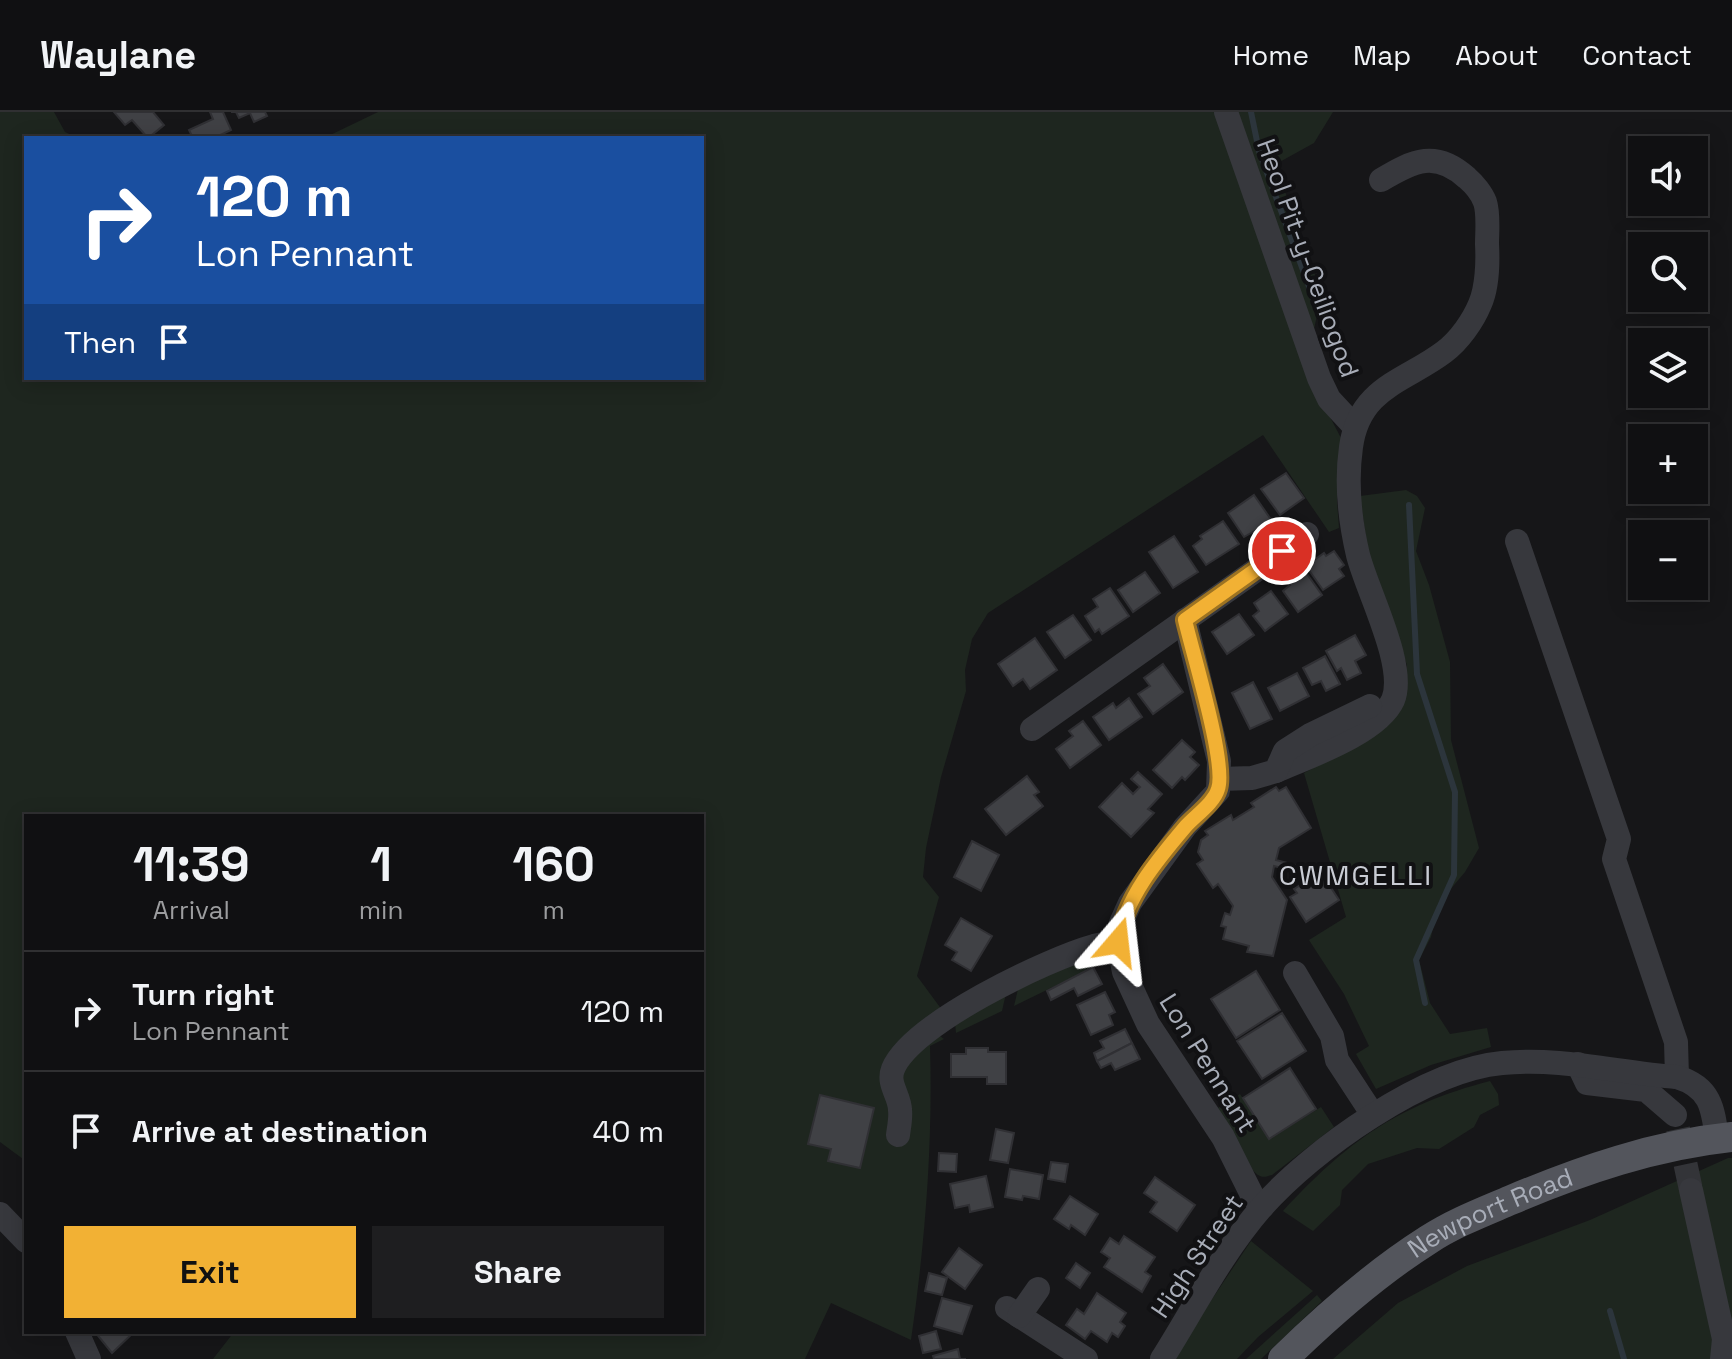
<!DOCTYPE html>
<meta charset="utf-8">
<style>
:root{--surface:#101012;--page:#1e1e20;--text:#f1f3f6;--muted:#9c9d9f;--line:#303032;--accent:#f2b134}
body{margin:0;font-family:"Space Grotesk",sans-serif;background:var(--page);color:var(--text);height:100vh;display:flex;flex-direction:column;font-size:30px;white-space:nowrap}
*{box-sizing:border-box;margin:0}
p{font-size:26px;color:var(--muted)}
.icon{flex:none;width:44px;height:44px;fill:none;stroke:currentColor;stroke-width:2;stroke-linecap:round;stroke-linejoin:round}
.map{position:relative;flex:1;overflow:hidden}
.drawer{position:absolute;left:24px;top:702px;width:680px;height:520px;display:flex;flex-direction:column;background:var(--surface);border-radius:0px;box-shadow:0 4px 20px #0003,0 0 0 2px var(--line)}
.drawer>*{flex:none}
.top-card{position:absolute;left:24px;top:24px;width:680px;height:244px;border-radius:0px;box-shadow:0 4px 20px #0003,0 0 0 2px var(--line);background:#1a4fa0;color:#fff;overflow:hidden}
.fabs{position:absolute;left:1628px;top:24px;display:grid;gap:16px}
.fabs a{display:grid;place-items:center;width:80px;height:80px;border-radius:0px;background:var(--surface);box-shadow:0 4px 20px #0003,0 0 0 2px var(--line);font-size:40px}
.pin{position:absolute;display:grid;place-items:center;width:68px;height:68px;color:#fff;margin:-34px;border:4px solid #fff;border-radius:50%;box-shadow:0 2px 8px #0007}
.me{position:absolute;width:88px;margin:-44px;rotate:17deg;stroke-linejoin:round;filter:drop-shadow(0 0 6px #0008)}
.turn{display:flex;align-items:center;gap:28px;height:168px;padding:0 40px;font-size:36px}
.turn .icon{width:104px;height:104px;stroke-width:2.5}
.turn b{display:block;font-size:56px;line-height:68px}
.then{display:flex;align-items:center;height:76px;padding:0 40px;background:#0003;gap:16px;font-size:30px}
.eta{display:flex;justify-content:space-evenly;align-items:center;height:136px;text-align:center}
.eta b{font-size:48px;font-weight:700;line-height:56px}
.cta{display:flex;gap:16px;margin-top:auto;padding:16px 40px}
.cta a{flex:1;height:92px;border-radius:0px;background:var(--accent);color:#111;font-size:32px;font-weight:700;line-height:92px;text-align:center}
.cta a+a{background:var(--page);color:var(--text)}
ul{padding:0;list-style:none}
li{display:flex;align-items:center;gap:24px;height:120px;padding:0 40px;border-top:2px solid var(--line)}
li div{flex:1}
li b{display:block;font-size:30px}
li em{font-style:normal}
header{display:flex;align-items:center;gap:48px;box-sizing:border-box;height:112px;padding:0 40px;background:var(--surface);border-bottom:2px solid var(--line)}
header strong{font-size:38px}
nav{display:flex;gap:44px;margin-inline-start:auto;font-size:28px}
.map>svg:first-child{display:block}
</style>
<header>
<strong>Waylane</strong>
<nav><a>Home</a><a>Map</a><a>About</a><a>Contact</a></nav>
</header>
<div class="map">
<svg width="1732" height="1247" viewBox="0 0 1732 1247">
<rect width="100%" height="100%" fill="#161618"/>
<g fill="#1e261f">
<path d="M0,0H54L65,20L78,26H26V266H702V26H324L378,0H1333L1314,31L1276,52L1308,149L1323,178L1307,247L1321,288L1341,326L1337,389L1339,416L1329,420L1263,323L988,501L972,527L965,558L966,579L941,665L926,736L923,765L939,785L917,864L942,898L940,924L944,927L930,934C933,1032 925,1132 911,1228L831,1191L805,1247H213L234,1220H702V704H26V1043L23,1047L0,1030Z"/>
<polygon points="1406,378 1417,384 1425,396 1416,439 1429,473 1450,550 1451,628 1479,736 1465,760 1438,792 1431,825 1419,848 1430,891 1450,922 1487,916 1491,935 1431,953 1376,977 1356,942 1369,934 1344,882 1309,828 1346,805 1304,661 1348,637 1403,587 1407,553 1370,454 1360,384"/>
<polygon points="1097,843 1100,852 1014,894 1019,873"/>
<polygon points="1007,877 1002,899 956,921 955,911"/>
<path d="M1490,969L1498,982L1499,993L1480,1003L1474,1015L1439,1037L1417,1036L1368,1052L1342,1078L1340,1093L1313,1119L1283,1099C1347,1030 1397,993 1490,969Z"/>
<path d="M1240,982L1269,1027L1321,995L1334,1015L1272,1063C1267,1064 1265,1066 1260,1064C1246,1058 1226,1011 1218,996Z"/>
<polygon points="1728,1046 1732,1046 1732,1247 1333,1247 1398,1191 1467,1154 1590,1108"/>
<polygon points="1251,1129 1313,1179 1258,1225 1237,1247 1172,1247"/>
<polygon points="1317,1183 1322,1189 1261,1247 1246,1247"/>
</g>
<g fill="none" stroke-linecap="round" stroke-linejoin="round">
<g stroke="#2c353c" stroke-width="6">
<polyline points="1251,0 1259,39 1314,188"/>
<polyline points="1409,393 1417,562 1455,680 1454,763 1416,848 1425,891"/>
<polyline points="1610,1199 1624,1247"/>
</g>
</g>
<g fill="#404145" stroke="#303034" stroke-width="2">
<polygon points="114,0 153,0 164,13 148,26 132,8 125,13"/>
<polygon points="210,0 223,0 231,18 214,26 193,26 189,18 213,7"/>
<polygon points="231,0 265,0 267,4 254,10 250,1 239,6 236,0"/>
<polygon points="1286,361 1304,386 1280,403 1261,377"/>
<polygon points="1254,383 1272,409 1244,425 1228,401"/>
<polygon points="1223,409 1239,432 1206,453 1193,434 1202,427 1200,424"/>
<polygon points="1174,424 1198,460 1173,476 1149,440"/>
<polygon points="1334,439 1344,453 1339,457 1344,464 1323,478 1306,454 1324,441 1326,444"/>
<polygon points="1302,455 1322,483 1298,500 1283,479 1290,473 1286,467"/>
<polygon points="1145,460 1160,481 1133,500 1118,478"/>
<polygon points="1110,476 1129,504 1102,522 1099,517 1095,520 1085,504 1098,495 1093,487"/>
<polygon points="1271,479 1288,502 1265,519 1253,504 1259,499 1254,491"/>
<polygon points="1239,502 1254,523 1227,542 1212,520"/>
<polygon points="1073,503 1091,528 1065,546 1047,520"/>
<polygon points="1355,523 1366,543 1355,549 1361,561 1347,568 1341,556 1337,559 1326,539"/>
<polygon points="1035,526 1057,558 1030,577 1023,567 1013,574 998,552"/>
<polygon points="1325,544 1340,572 1326,579 1321,569 1312,573 1303,556"/>
<polygon points="1163,552 1183,580 1153,602 1138,582 1150,574 1144,566"/>
<polygon points="1297,561 1309,584 1280,599 1268,576"/>
<polygon points="1253,570 1272,607 1250,617 1232,581"/>
<polygon points="1129,586 1142,605 1109,628 1093,605 1113,591 1116,596"/>
<polygon points="1083,609 1101,633 1070,656 1056,637 1073,624 1069,619"/>
<polygon points="1182,628 1195,640 1190,645 1199,653 1185,668 1182,665 1172,676 1153,658"/>
<polygon points="1138,660 1162,682 1148,697 1154,701 1131,725 1099,695 1122,671 1133,682 1140,675 1131,667"/>
<polygon points="1027,664 1039,680 1034,683 1043,694 1006,723 985,697"/>
<polygon points="1276,675 1279,679 1286,675 1311,716 1279,736 1276,748 1299,754 1308,768 1316,763 1319,768 1324,765 1339,788 1306,810 1290,785 1297,781 1294,777 1302,772 1294,759 1274,754 1272,765 1287,788 1273,844 1247,840 1249,834 1223,827 1226,815 1221,814 1223,807 1225,801 1230,803 1233,794 1218,772 1213,776 1197,752 1203,748 1198,740 1201,728 1208,723 1205,719 1231,703 1233,708 1254,695 1251,691"/>
<polygon points="972,729 999,743 981,779 954,765"/>
<polygon points="961,806 992,824 971,859 952,848 957,840 945,833"/>
<polygon points="1093,855 1102,872 1078,884 1074,876 1051,888 1047,879"/>
<polygon points="1256,859 1280,898 1236,926 1211,887"/>
<polygon points="1105,880 1115,900 1109,903 1113,913 1091,923 1077,893"/>
<polygon points="1282,901 1306,939 1262,967 1237,929"/>
<polygon points="1125,917 1132,931 1097,949 1094,941 1104,936 1100,929"/>
<polygon points="1132,931 1140,947 1115,958 1111,951 1101,956 1097,949"/>
<polygon points="966,936 988,936 988,940 1006,940 1006,972 987,972 987,965 951,965 951,942 966,942"/>
<polygon points="1290,956 1316,997 1269,1027 1243,986"/>
<polygon points="820,983 874,996 860,1056 828,1049 831,1037 808,1032"/>
<polygon points="996,1017 1014,1021 1008,1051 990,1048"/>
<polygon points="939,1041 957,1042 956,1060 938,1059"/>
<polygon points="1051,1050 1068,1052 1065,1070 1048,1067"/>
<polygon points="1010,1057 1043,1063 1039,1087 1023,1084 1022,1088 1005,1085"/>
<polygon points="986,1064 993,1095 970,1100 969,1093 955,1096 950,1072"/>
<polygon points="1155,1065 1195,1093 1177,1119 1150,1100 1157,1090 1144,1081"/>
<polygon points="1070,1084 1098,1102 1085,1123 1071,1113 1069,1117 1054,1107"/>
<polygon points="1124,1124 1155,1145 1145,1160 1151,1164 1142,1180 1104,1155 1110,1146 1101,1140 1110,1126 1119,1132"/>
<polygon points="959,1136 982,1153 965,1177 942,1160"/>
<polygon points="1076,1151 1090,1161 1080,1176 1066,1166"/>
<polygon points="929,1161 947,1166 942,1183 925,1179"/>
<polygon points="1097,1181 1126,1201 1120,1210 1125,1214 1118,1225 1112,1221 1107,1230 1091,1219 1085,1227 1066,1213 1077,1197 1084,1202"/>
<polygon points="942,1186 972,1194 962,1222 934,1214"/>
<polygon points="936,1219 941,1237 923,1241 919,1224"/>
<polygon points="95,1220 134,1220 112,1241"/>
<polygon points="958,1237 960,1247 966,1247 934,1247 933,1244"/>
</g>
<g fill="none" stroke-linecap="round" stroke-linejoin="round">
<polyline stroke="#333438" stroke-width="24" stroke-dasharray="24 12" stroke-linecap="butt" points="1678,1017 1691,1078"/>
<g stroke="#37383d" stroke-width="24">
<polyline points="1226,0 1319,266 1329,287 1355,315"/>
<polyline points="1517,429 1619,727 1614,747 1676,930 1677,965"/>
<polyline points="1185,508 1219,649 1218,679 1185,715 1130,791 1121,811 1118,830 1124,860 1148,912 1223,1025 1253,1085 1263,1094"/>
<polyline points="1032,617 1307,422"/>
<path d="M1276,659C1308,645 1378,621 1393,588C1407,554 1367,479 1358,443C1350,409 1346,370 1351,335C1359,275 1406,269 1444,240C1459,229 1473,209 1480,192C1487,176 1488,150 1487,132C1487,120 1489,102 1485,90C1482,82 1474,72 1467,66C1436,38 1414,48 1381,68"/>
<polyline points="1220,667 1252,666 1276,659 1285,639 1310,623 1370,594"/>
<polyline points="1295,861 1332,924 1337,948 1373,1003"/>
<polyline points="1578,952 1587,971 1646,978 1675,1003"/>
<path d="M898,1023C899,1015 901,1006 900,998C900,984 887,972 893,957C911,912 1047,847 1094,834C1102,832 1110,831 1118,830"/>
<polyline points="1691,1078 1724,1227 1722,1247"/>
<polyline points="0,1102 26,1129"/>
<polyline points="1007,1196 1086,1247"/>
<polyline points="1019,1204 1038,1177"/>
<polyline points="77,1220 89,1247"/>
<path d="M1162,1247C1194,1196 1222,1141 1262,1095C1312,1038 1425,958 1502,951C1561,945 1619,961 1677,965C1710,975 1713,995 1717,1027"/>
</g>
<path stroke="#53555c" stroke-width="30" id="s1" d="M1283,1247C1327,1204 1376,1161 1428,1128C1454,1111 1483,1100 1511,1088C1582,1058 1655,1033 1732,1025"/>
</g>
<g fill="none" stroke-linecap="round" stroke-linejoin="round">
<defs>
<path id="route" d="M1118,830C1125,786 1158,747 1186,714C1196,703 1214,691 1218,677C1227,652 1192,539 1185,508L1282,439"/>
</defs>
<use href="#route" stroke="#9d7322" stroke-width="20"/>
<use href="#route" stroke="#f2b134" stroke-width="14"/>
</g>
<g text-anchor="middle" stroke-width="8" stroke-linejoin="round" paint-order="stroke">
<g font-size="26" fill="#a8adb8" stroke="#111113">
<text transform="translate(1308 146) rotate(70)" y="9">Heol Pit-y-Ceiliogod</text>
<text transform="translate(1208 951) rotate(58)" y="9">Lon Pennant</text>
<text dy="9" stroke="none"><textPath href="#s1" startOffset="256">Newport Road</textPath></text>
<text transform="translate(1197 1144) rotate(-56)" y="9">High Street</text>
</g>
<g font-size="28" letter-spacing="2" fill="#c9ccd4" stroke="#111113">
<text x="1356" y="773">CWMGELLI</text>
</g>
</g>
</svg>
<div class="fabs">
<a><svg class="icon" aria-label="sound" viewBox="0 0 24 24"><path d="M4 9h4l5-4v14l-5-4H4zM17 9q2 3 0 6"/></svg></a>
<a><svg class="icon" aria-label="search" viewBox="0 0 24 24"><circle cx="10" cy="10" r="6"/><path d="M15 15l6 6"/></svg></a>
<a><svg class="icon" aria-label="layers" viewBox="0 0 24 24"><path d="M12 4l9 5-9 5-9-5zM3 14l9 5 9-5"/></svg></a>
<a>+</a>
<a>−</a>
</div>
<div class="pin" style="left:1282px;top:439px;background:#d93025"><svg class="icon" aria-label="arrive" viewBox="0 0 24 24"><path d="M6 21V4h12l-3 4 3 4H6"/></svg></div>
<svg class="me" style="left:1118px;top:830px" viewBox="-20 -20 40 40"><path d="M0-17L14 15 0 8-14 15z" fill="#f2b134" stroke="#fff" stroke-width="4"/></svg>
<div class="top-card">
<div class="turn"><svg class="icon" aria-label="right" viewBox="0 0 24 24"><path d="M7 20v-9h11M14 6l5 5-5 5"/></svg><div><b>120 m</b>Lon Pennant</div></div>
<div class="then">Then<svg class="icon" aria-label="arrive" viewBox="0 0 24 24"><path d="M6 21V4h12l-3 4 3 4H6"/></svg></div>
</div>
<section class="drawer">
<div class="eta">
<div><b>11:39</b><p>Arrival</p></div>
<div><b>1</b><p>min</p></div>
<div><b>160</b><p>m</p></div>
</div>
<ul>
<li><svg class="icon" aria-label="right" viewBox="0 0 24 24"><path d="M7 20v-9h11M14 6l5 5-5 5"/></svg><div><b>Turn right</b><p>Lon Pennant</p></div><em>120 m</em></li>
<li><svg class="icon" aria-label="arrive" viewBox="0 0 24 24"><path d="M6 21V4h12l-3 4 3 4H6"/></svg><div><b>Arrive at destination</b></div><em>40 m</em></li>
</ul>
<div class="cta"><a>Exit</a><a>Share</a></div>
</section>
</div>
